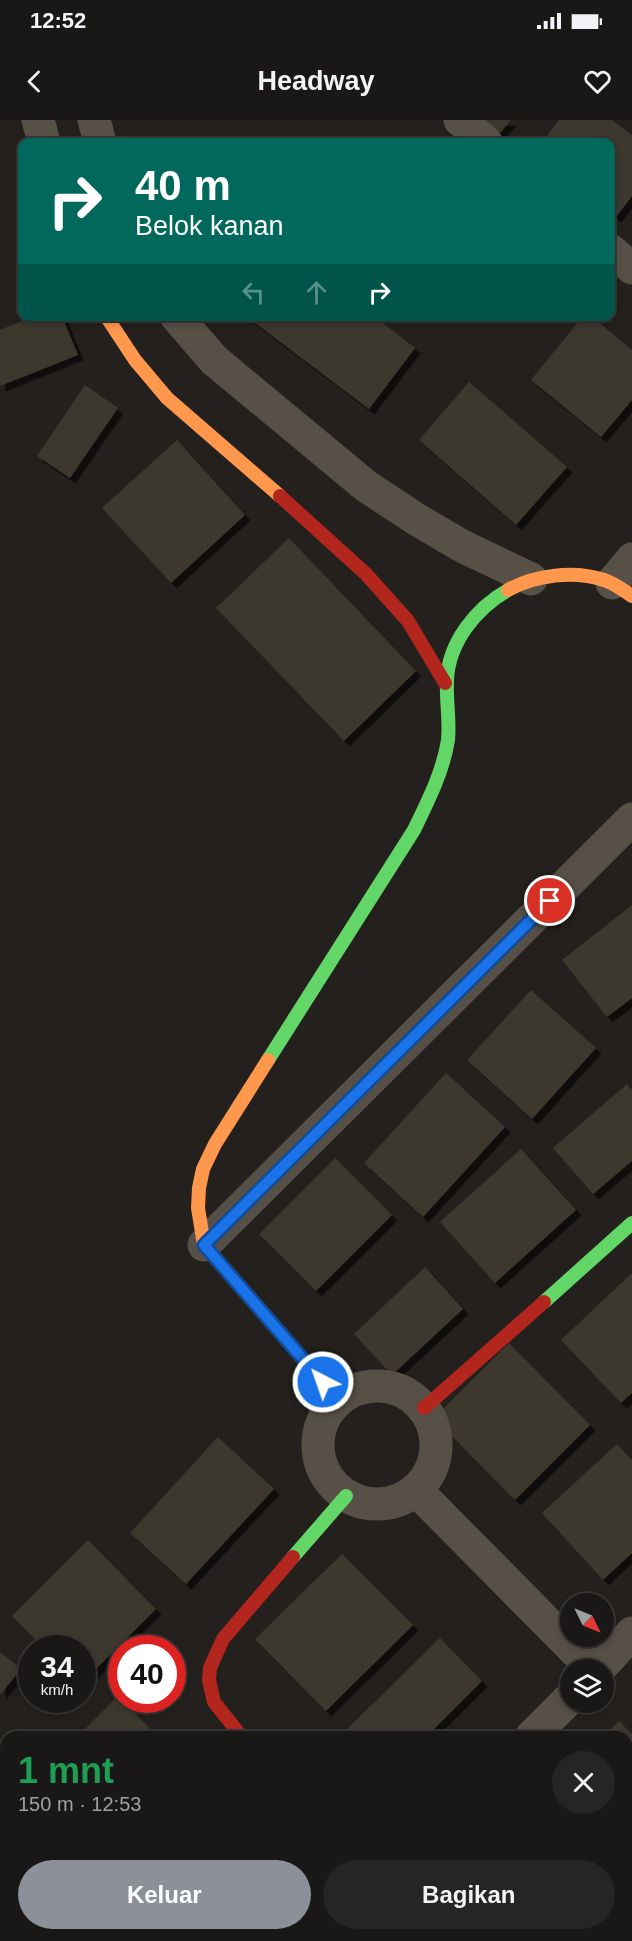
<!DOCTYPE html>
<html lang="id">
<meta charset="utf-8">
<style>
:root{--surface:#1a1816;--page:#272523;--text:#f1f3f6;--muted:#9fa0a1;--line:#383735;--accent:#8c9099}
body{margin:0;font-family:Helvetica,sans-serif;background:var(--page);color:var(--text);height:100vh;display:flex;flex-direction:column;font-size:22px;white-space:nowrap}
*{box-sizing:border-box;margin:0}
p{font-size:20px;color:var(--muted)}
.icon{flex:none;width:33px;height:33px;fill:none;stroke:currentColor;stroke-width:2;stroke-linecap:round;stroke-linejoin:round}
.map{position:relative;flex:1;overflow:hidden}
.details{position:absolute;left:0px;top:1611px;width:633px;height:210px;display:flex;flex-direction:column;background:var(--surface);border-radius:18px 18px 0 0;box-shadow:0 3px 9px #0003,0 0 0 2px var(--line)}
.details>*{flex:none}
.guide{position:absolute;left:18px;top:18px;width:597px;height:183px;border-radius:12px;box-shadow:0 3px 9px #0003,0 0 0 2px var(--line);background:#00695c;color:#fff;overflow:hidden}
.needle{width:39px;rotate:133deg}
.controls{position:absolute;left:560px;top:1473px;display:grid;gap:12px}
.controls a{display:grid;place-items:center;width:54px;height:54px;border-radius:50%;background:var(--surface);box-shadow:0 3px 9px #0003,0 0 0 2px var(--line);font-size:30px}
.speed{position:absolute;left:18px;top:1515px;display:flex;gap:12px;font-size:30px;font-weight:700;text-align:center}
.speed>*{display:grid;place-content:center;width:78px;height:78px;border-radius:50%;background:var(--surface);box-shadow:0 3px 9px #0003,0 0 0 2px var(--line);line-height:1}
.speed small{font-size:15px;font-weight:400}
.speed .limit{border:9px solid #d22;background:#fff;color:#111}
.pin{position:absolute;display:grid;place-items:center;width:51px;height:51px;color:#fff;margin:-26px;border:3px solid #fff;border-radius:50%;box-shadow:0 2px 6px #0007}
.me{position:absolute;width:66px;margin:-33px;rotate:319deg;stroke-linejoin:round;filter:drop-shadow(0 0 4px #0008)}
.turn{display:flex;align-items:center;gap:21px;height:126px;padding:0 18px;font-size:27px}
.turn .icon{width:78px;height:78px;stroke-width:2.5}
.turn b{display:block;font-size:42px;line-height:51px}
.lanes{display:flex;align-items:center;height:57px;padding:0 18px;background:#0003;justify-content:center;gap:30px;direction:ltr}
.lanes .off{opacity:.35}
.round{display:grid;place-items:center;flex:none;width:63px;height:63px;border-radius:32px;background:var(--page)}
.overview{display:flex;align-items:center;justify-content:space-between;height:102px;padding:0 18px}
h1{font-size:36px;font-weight:600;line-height:45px;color:#1e9e55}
.button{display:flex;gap:12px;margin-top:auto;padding:12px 18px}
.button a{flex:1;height:69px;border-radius:36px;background:var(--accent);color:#fff;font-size:24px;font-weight:600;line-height:69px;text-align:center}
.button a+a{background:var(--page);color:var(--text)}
.status{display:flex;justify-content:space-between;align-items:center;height:42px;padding:0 30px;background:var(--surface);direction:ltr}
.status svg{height:16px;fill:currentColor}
header{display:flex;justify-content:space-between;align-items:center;height:78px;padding:0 18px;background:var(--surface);font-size:27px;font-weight:600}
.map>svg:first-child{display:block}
</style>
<div class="status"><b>12:52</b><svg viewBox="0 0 49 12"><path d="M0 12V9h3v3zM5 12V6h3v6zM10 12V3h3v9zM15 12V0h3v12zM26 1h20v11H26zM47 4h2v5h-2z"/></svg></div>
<header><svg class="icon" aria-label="back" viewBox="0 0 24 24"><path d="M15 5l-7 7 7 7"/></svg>Headway<svg class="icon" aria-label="heart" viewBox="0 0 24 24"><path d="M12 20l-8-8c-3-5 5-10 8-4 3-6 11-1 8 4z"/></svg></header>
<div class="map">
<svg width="632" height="1821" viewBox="0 0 632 1821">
<defs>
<filter id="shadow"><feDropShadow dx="5.5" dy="5.5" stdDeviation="0" flood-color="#0009"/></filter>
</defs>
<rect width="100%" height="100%" fill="#23201d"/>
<g fill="#3e382f" filter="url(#shadow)">
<polygon points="484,0 511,0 500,13"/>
<polygon points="559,0 612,0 632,15 632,76 616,97 610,92 610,22 542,22"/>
<polygon points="34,196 62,196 78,235 0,266 0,210"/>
<polygon points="246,196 374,196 415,228 369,289"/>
<polygon points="583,196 591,196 632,230 632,280 601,317 531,260"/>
<polygon points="469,262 567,347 516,405 419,320"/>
<polygon points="85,265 118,288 70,358 37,336"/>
<polygon points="177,320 245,395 171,463 102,388"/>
<polygon points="289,418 416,551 344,621 216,488"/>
<polygon points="632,785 632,878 607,897 562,840"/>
<polygon points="531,870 596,928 532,999 467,940"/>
<polygon points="446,953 505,1007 423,1097 364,1043"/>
<polygon points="627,964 632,970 632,1041 593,1074 553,1028"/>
<polygon points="521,1029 576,1090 495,1163 440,1102"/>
<polygon points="335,1038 392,1095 316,1171 259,1114"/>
<polygon points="425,1147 463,1189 392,1255 354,1214"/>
<polygon points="632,1153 632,1273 621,1283 561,1220"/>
<polygon points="509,1223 590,1305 515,1380 434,1298"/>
<polygon points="218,1317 274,1369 186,1464 130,1413"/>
<polygon points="617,1324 632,1340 632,1433 603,1460 542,1393"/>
<polygon points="88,1420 156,1489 82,1563 82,1528 44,1528 12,1496"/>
<polygon points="342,1434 413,1505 326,1591 255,1519"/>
<polygon points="440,1518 482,1561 426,1617 339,1617"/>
<polygon points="0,1532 21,1549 0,1575"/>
<polygon points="118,1576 159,1617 77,1617"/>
<polygon points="619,1601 632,1614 632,1705 627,1710 627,1617 603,1617"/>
<polygon points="308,1815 431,1815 430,1821 307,1821"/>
</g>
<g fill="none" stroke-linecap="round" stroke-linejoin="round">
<g stroke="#575047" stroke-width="33">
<polyline points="38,0 44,22"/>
<polyline points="94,0 100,22"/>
<polyline points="460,0 486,22"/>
<polyline points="610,130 632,148"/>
<polyline points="176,196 214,240 366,366 416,399 462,426 531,459"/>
<polyline points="612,463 632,439"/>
<polyline points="204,1125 632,699"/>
<circle cx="377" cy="1325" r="59"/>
<polyline points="416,1370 594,1550"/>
<polyline points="598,1550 632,1513"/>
<polyline points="531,1617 570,1578"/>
</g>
<g stroke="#63d668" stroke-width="14">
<path d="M268,940L414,710C428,681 443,652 448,620C450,600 446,581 447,561C448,523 476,488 508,470"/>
<polyline points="544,1182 632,1103"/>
<polyline points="293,1437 346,1376"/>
</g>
<g stroke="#ff974d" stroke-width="14">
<polyline points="106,196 135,240 167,278 280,376"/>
<path d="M508,470C535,455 574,450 604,460C614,463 623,470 632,476"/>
<polyline points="268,940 215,1024 203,1049 199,1068 198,1088 204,1125 338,1279"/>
</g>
<g stroke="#b3261e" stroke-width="14">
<polyline points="280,376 366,454 408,501 445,563"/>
<polyline points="424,1288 544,1182"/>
<polyline points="242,1617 214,1582 209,1560 210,1548 223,1519 293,1437"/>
</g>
</g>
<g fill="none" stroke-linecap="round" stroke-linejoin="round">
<defs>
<polyline id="route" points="323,1262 204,1125 550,781"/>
</defs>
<use href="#route" stroke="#114b97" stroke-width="15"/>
<use href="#route" stroke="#1a73e8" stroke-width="10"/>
</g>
</svg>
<div class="controls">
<a><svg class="needle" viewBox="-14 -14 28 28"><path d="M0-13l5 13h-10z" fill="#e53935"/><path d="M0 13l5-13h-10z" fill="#9fa0a1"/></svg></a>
<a><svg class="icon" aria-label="layers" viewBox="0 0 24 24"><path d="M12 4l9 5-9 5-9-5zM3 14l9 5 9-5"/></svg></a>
</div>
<div class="speed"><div>34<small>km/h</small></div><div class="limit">40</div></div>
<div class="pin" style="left:550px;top:781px;background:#d93025"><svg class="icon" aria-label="arrive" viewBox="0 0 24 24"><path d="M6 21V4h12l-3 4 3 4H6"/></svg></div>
<svg class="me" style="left:323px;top:1262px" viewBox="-20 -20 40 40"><circle r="17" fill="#1a73e8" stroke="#fff" stroke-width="3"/><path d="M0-11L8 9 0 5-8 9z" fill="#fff"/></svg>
<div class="guide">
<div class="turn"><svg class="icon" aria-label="right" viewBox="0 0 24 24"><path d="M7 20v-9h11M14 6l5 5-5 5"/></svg><div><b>40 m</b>Belok kanan</div></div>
<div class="lanes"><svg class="icon off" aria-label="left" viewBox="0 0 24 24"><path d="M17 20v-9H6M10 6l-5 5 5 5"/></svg><svg class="icon off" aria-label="ahead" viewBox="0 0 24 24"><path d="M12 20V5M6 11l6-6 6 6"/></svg><svg class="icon" aria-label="right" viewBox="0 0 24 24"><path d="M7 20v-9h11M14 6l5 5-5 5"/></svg></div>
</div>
<section class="details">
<div class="overview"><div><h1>1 mnt</h1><p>150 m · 12:53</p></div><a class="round"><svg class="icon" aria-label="close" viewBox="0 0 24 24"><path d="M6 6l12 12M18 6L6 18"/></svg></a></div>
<div class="button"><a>Keluar</a><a>Bagikan</a></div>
</section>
</div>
